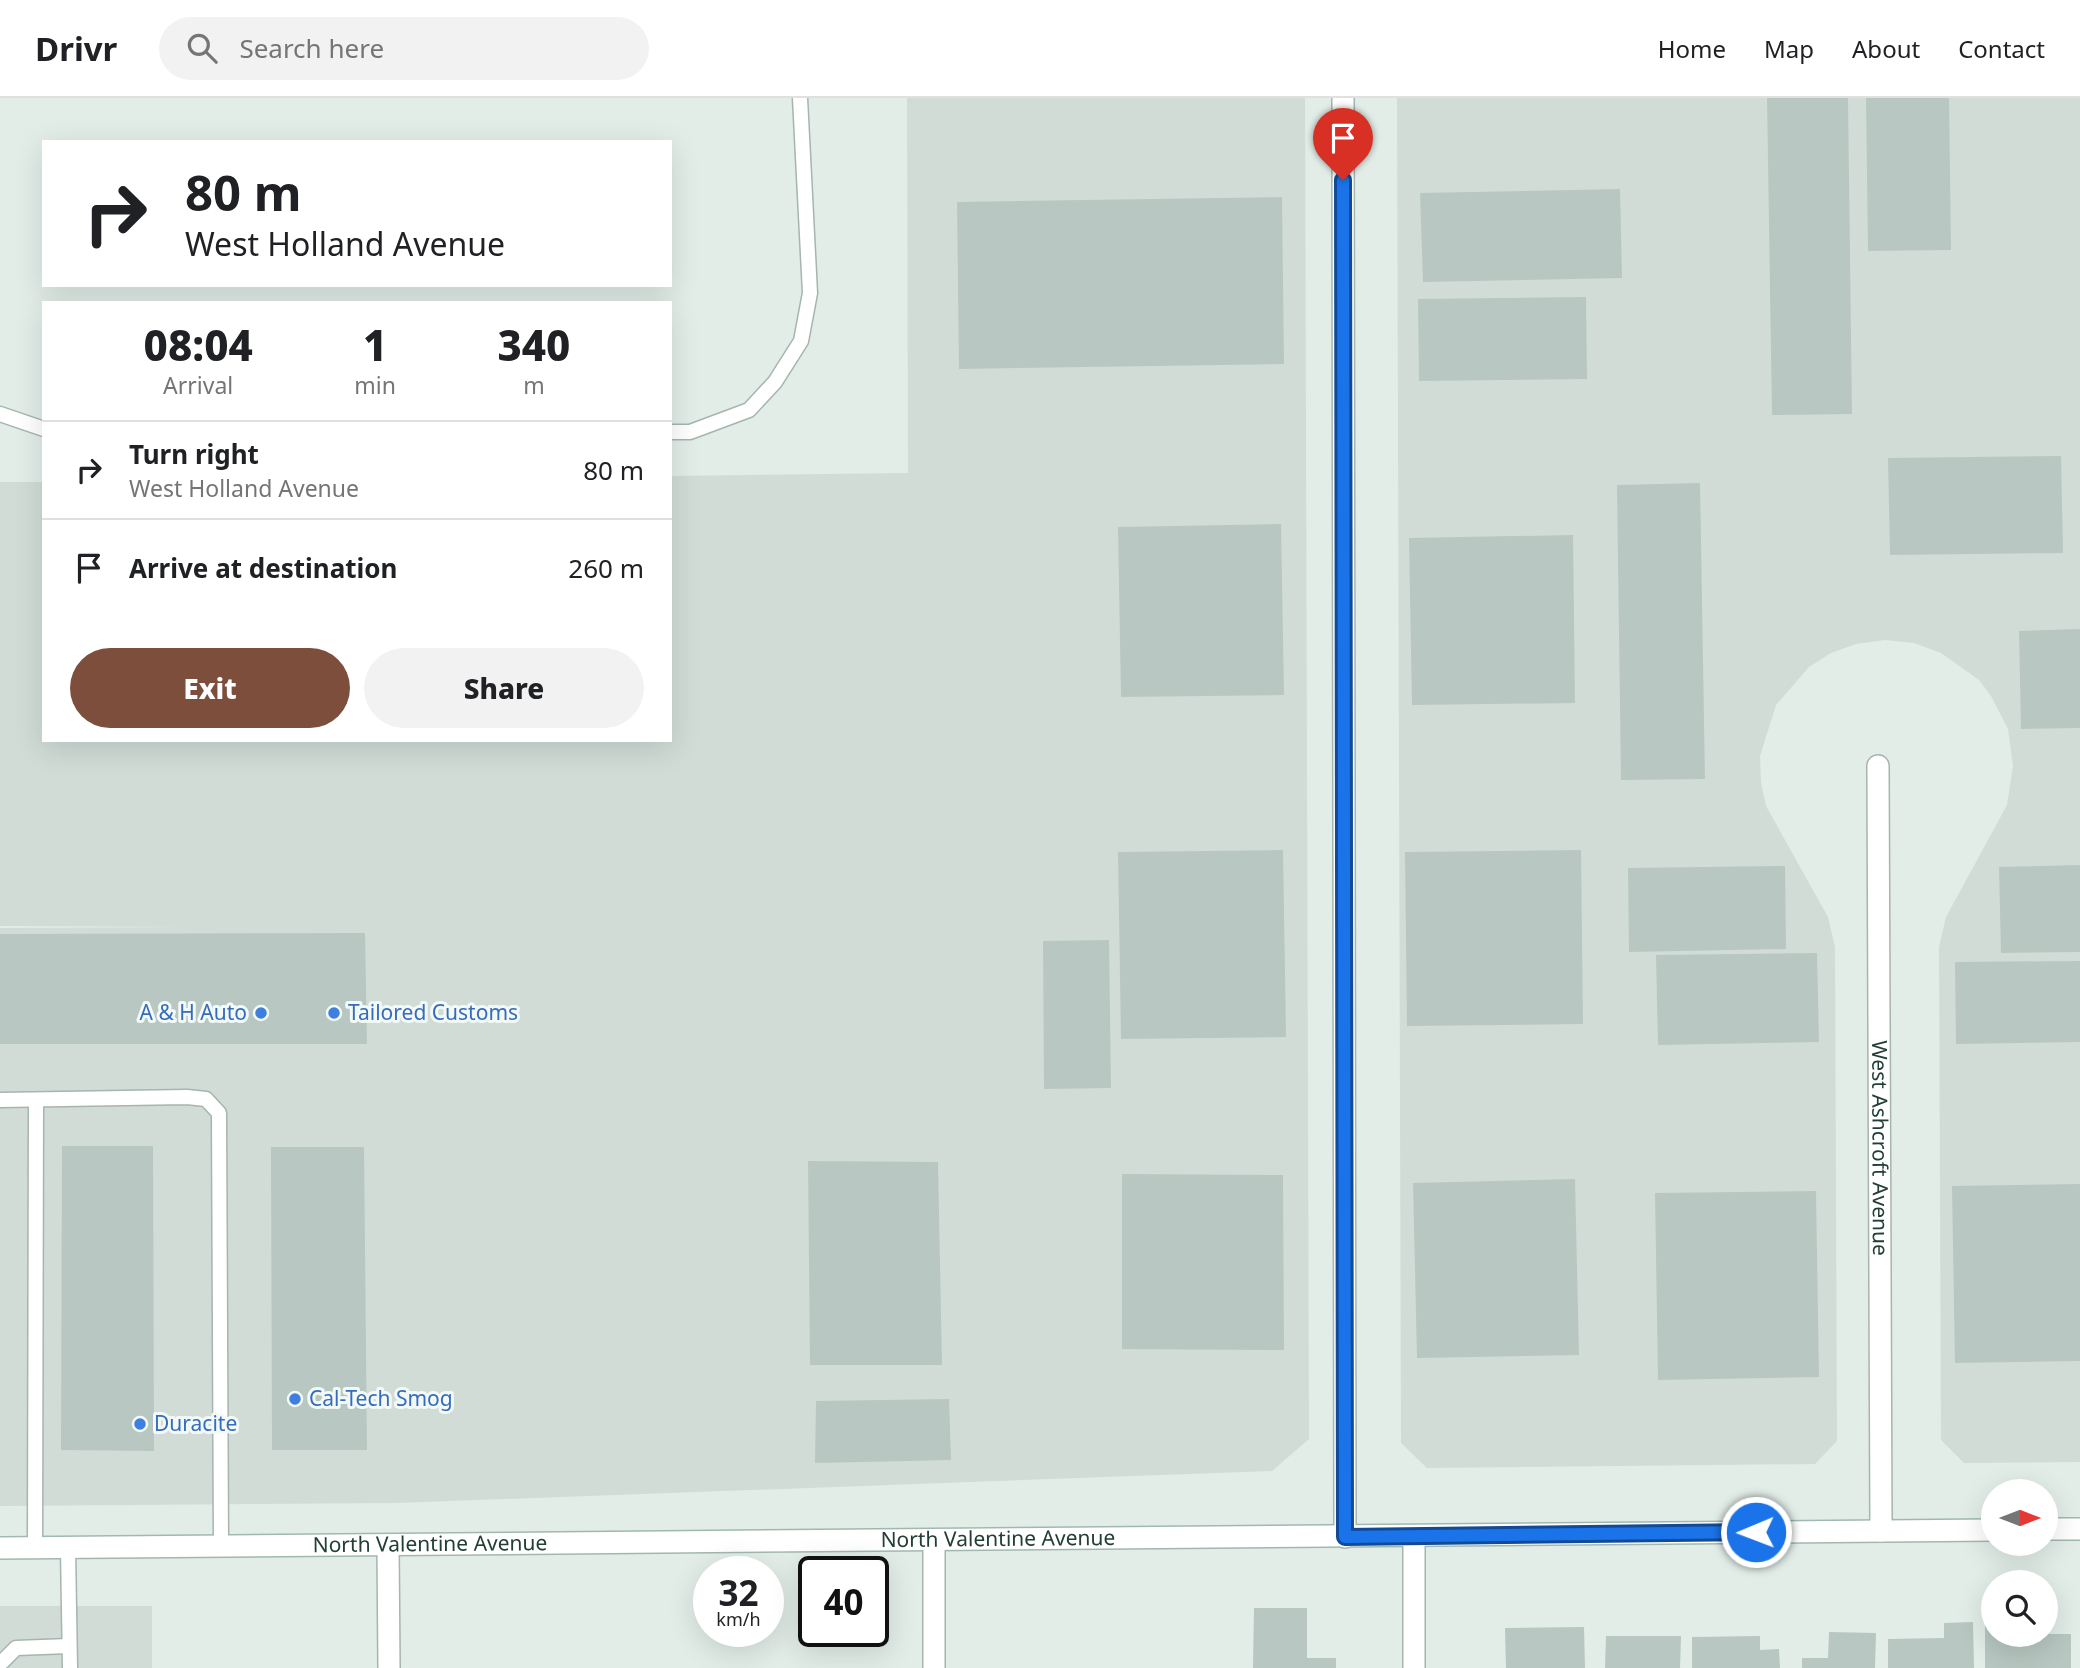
<!DOCTYPE html>
<style>
:root{--surface:#fff;--page:#f2f2f2;--text:#202124;--muted:#757577;--line:#e0e0e0;--accent:#7e4e3d}
body{margin:0;font-family:"Noto Sans",sans-serif;background:var(--page);color:var(--text);height:100vh;display:flex;flex-direction:column;font-size:26px;white-space:nowrap}
*{box-sizing:border-box;margin:0}
p{font-size:23px;color:var(--muted)}
.icon{flex:none;width:38px;height:38px;fill:none;stroke:currentColor;stroke-width:2;stroke-linecap:round;stroke-linejoin:round}
.map{position:relative;flex:1;overflow:hidden}
.details{position:absolute;left:42px;top:203px;width:630px;height:441px;display:flex;flex-direction:column;background:var(--surface);border-radius:0px;box-shadow:0 7px 28px #0002}
.details>*{flex:none}
.top-card{position:absolute;left:42px;top:42px;width:630px;height:147px;border-radius:0px;box-shadow:0 7px 28px #0002;background:#fff;color:var(--text);overflow:hidden}
.needle{width:46px;rotate:90deg}
.tools{position:absolute;left:1981px;top:1381px;display:grid;gap:14px}
.tools a{display:grid;place-items:center;width:77px;height:77px;border-radius:50%;background:var(--surface);box-shadow:0 7px 28px #0002;font-size:35px}
.speed{position:absolute;left:693px;top:1458px;display:flex;gap:14px;font-size:35px;font-weight:700;text-align:center}
.speed>*{display:grid;place-content:center;width:91px;height:91px;border-radius:50%;background:var(--surface);box-shadow:0 7px 28px #0002;line-height:1}
.speed small{font-size:18px;font-weight:400}
.speed .limit{border:4px solid #111;border-radius:10px;background:#fff;color:#111}
.pin{position:absolute;display:grid;place-items:center;width:60px;height:60px;color:#fff;margin:-72px -30px;border-radius:50% 50% 50% 0;rotate:-45deg;box-shadow:0 0 7px #0007}
.pin .icon{rotate:45deg}
.me{position:absolute;width:77px;margin:-38px;rotate:269deg;stroke-linejoin:round;filter:drop-shadow(0 0 5px #0008)}
.turn{display:flex;align-items:center;gap:24px;height:147px;padding:0 28px;font-size:32px}
.turn .icon{width:91px;height:91px;stroke-width:2.5}
.turn b{display:block;font-size:49px;line-height:60px}
.eta{display:flex;justify-content:space-evenly;align-items:center;height:119px;text-align:center}
.eta b{font-size:42px;font-weight:800;line-height:49px}
.action{display:flex;gap:14px;margin-top:auto;padding:14px 28px}
.action a{flex:1;height:80px;border-radius:42px;background:var(--accent);color:#fff;font-size:28px;font-weight:800;line-height:80px;text-align:center}
.action a+a{background:var(--page);color:var(--text)}
ul{padding:0;list-style:none}
li{display:flex;align-items:center;gap:21px;height:98px;padding:0 28px;border-top:2px solid var(--line)}
li div{flex:1}
li b{display:block;font-size:26px}
li em{font-style:normal}
header{display:flex;align-items:center;gap:42px;box-sizing:border-box;height:98px;padding:0 35px;background:var(--surface);border-bottom:2px solid var(--line)}
header strong{font-size:33px}
nav{display:flex;gap:38px;margin-inline-start:auto;font-size:24px}
.search{width:490px;height:63px;background:var(--page);display:flex;align-items:center;gap:18px;box-sizing:border-box;padding:0 24px;border-radius:38px;color:var(--muted);font-size:26px}
.map>svg:first-child{display:block}
</style>
<header>
<strong>Drivr</strong>
<div class="search"><svg class="icon" aria-label="search" viewBox="0 0 24 24"><circle cx="10" cy="10" r="6"/><path d="M15 15l6 6"/></svg>Search here</div>
<nav><a>Home</a><a>Map</a><a>About</a><a>Contact</a></nav>
</header>
<div class="map">
<svg width="2080" height="1570" viewBox="0 0 2080 1570">
<rect width="100%" height="100%" fill="#e2ede8"/>
<g fill="#d1dcd7">
<polygon points="907,0 1305,0 1309,1341 1272,1373 397,1405 0,1408 0,830 187,829 0,828 0,384 44,384 44,642 670,642 670,378 908,375"/>
<polygon points="1397,0 2080,0 2080,1364 1964,1365 1941,1342 1939,849 1946,819 2007,707 2013,668 2008,631 1991,598 1979,582 1941,555 1914,545 1885,542 1856,546 1831,555 1809,569 1776,607 1760,658 1761,684 1766,708 1828,819 1835,849 1837,1343 1815,1366 1427,1370 1401,1345"/>
<rect x="0" y="1508" width="152" height="62"/>
</g>
<g fill="#b8c7c1">
<polygon points="1767,0 1848,0 1852,316 1772,317"/>
<polygon points="1866,0 1949,0 1951,152 1868,153"/>
<polygon points="1620,91 1622,180 1423,184 1420,95"/>
<polygon points="1282,99 1284,266 959,271 957,104"/>
<polygon points="1586,199 1587,281 1419,283 1418,201"/>
<polygon points="2061,358 2063,455 1890,457 1888,360"/>
<polygon points="1700,385 1705,681 1621,682 1617,387"/>
<polygon points="1281,426 1284,597 1121,599 1118,429"/>
<polygon points="1573,437 1575,605 1412,607 1409,440"/>
<polygon points="2080,531 2080,630 2021,631 2019,533"/>
<polygon points="1283,752 1286,939 1121,941 1118,754"/>
<polygon points="1581,752 1583,926 1407,928 1405,754"/>
<polygon points="2080,767 2080,854 2001,855 1999,769"/>
<polygon points="1785,768 1786,851 1629,854 1628,770"/>
<polygon points="365,835 367,946 0,946 0,836"/>
<polygon points="1109,842 1111,990 1044,991 1043,843"/>
<polygon points="1817,855 1819,944 1658,947 1656,857"/>
<polygon points="2080,863 2080,944 1956,946 1955,864"/>
<polygon points="62,1048 153,1048 154,1353 61,1352"/>
<polygon points="271,1049 364,1049 367,1352 272,1352"/>
<polygon points="808,1063 938,1064 942,1267 810,1267"/>
<polygon points="1122,1076 1283,1077 1284,1252 1122,1251"/>
<polygon points="1575,1081 1579,1257 1417,1260 1413,1085"/>
<polygon points="2080,1086 2080,1263 1955,1265 1952,1088"/>
<polygon points="1816,1093 1819,1279 1658,1282 1655,1095"/>
<polygon points="949,1301 951,1362 815,1365 816,1303"/>
<polygon points="1254,1510 1307,1510 1307,1560 1336,1560 1336,1570 1253,1570"/>
<polygon points="1985,1518 1993,1518 1993,1536 2071,1536 2071,1570 1985,1570"/>
<polygon points="1973,1524 1974,1570 1888,1570 1888,1541 1944,1540 1944,1525"/>
<polygon points="1584,1529 1585,1570 1506,1570 1505,1530"/>
<polygon points="1829,1534 1876,1535 1875,1570 1802,1570 1802,1560 1828,1560"/>
<polygon points="1606,1538 1681,1538 1680,1570 1605,1570"/>
<polygon points="1760,1538 1760,1552 1779,1551 1780,1570 1692,1570 1692,1539"/>
</g>
<g fill="none" stroke-linecap="round" stroke-linejoin="round">
<defs>
<g id="lane">
<polyline points="0,316 44,331"/>
<polyline points="670,334 690,334 749,312 775,284 801,243 810,195 800,0"/>
<polyline points="0,1002 187,999 206,1001 219,1015 221,1448"/>
<polyline points="35,1449 36,1002"/>
<polyline points="68,1450 70,1570"/>
<polyline points="0,1566 16,1550 69,1548"/>
</g>
<g id="street">
<polyline points="1343,0 1345,1439"/>
<path id="s1" d="M1878,668L1881,1433"/>
<polyline points="1414,1438 1414,1570"/>
<polyline points="388,1447 389,1570"/>
<polyline points="934,1570 934,1442"/>
</g>
<g id="secondary">
<polyline points="2046,1431 2080,1431"/>
<path id="s2" d="M0,1450L1993,1432"/>
</g>
</defs>
<use href="#lane" stroke="#a5b5af" stroke-width="17"/>
<use href="#street" stroke="#a5b5af" stroke-width="24"/>
<use href="#secondary" stroke="#a1b8b1" stroke-width="24"/>
<use href="#lane" stroke="#fff" stroke-width="14"/>
<use href="#street" stroke="#fff" stroke-width="21"/>
<use href="#secondary" stroke="#fff" stroke-width="21"/>
</g>
<g fill="none" stroke-linecap="round" stroke-linejoin="round">
<defs>
<polyline id="route" points="1343,82 1345,1439 1756,1434"/>
</defs>
<use href="#route" stroke="#114b97" stroke-width="18"/>
<use href="#route" stroke="#1a73e8" stroke-width="12"/>
</g>
<g fill="#3f7fe0" stroke="#f3f9f6" stroke-width="2.5">
<circle cx="261" cy="915" r="7"/>
<circle cx="334" cy="915" r="7"/>
<circle cx="295" cy="1301" r="7"/>
<circle cx="140" cy="1326" r="7"/>
</g>
<g text-anchor="middle" stroke-width="6" stroke-linejoin="round" paint-order="stroke">
<g font-size="21" fill="#366cbe" stroke="#f3f9f6" text-anchor="start">
<text x="247" y="922" text-anchor="end">A &amp; H Auto</text>
<text x="348" y="922">Tailored Customs</text>
<text x="309" y="1308">Cal-Tech Smog</text>
<text x="154" y="1333">Duracite</text>
</g>
<g font-size="21" fill="#223e37" stroke="#f3f9f6">
<text dy="7" stroke="none"><textPath href="#s1" startOffset="382">West Ashcroft Avenue</textPath></text>
<text dy="7" stroke="none"><textPath href="#s2" startOffset="998">North Valentine Avenue</textPath></text>
<text dy="7" stroke="none"><textPath href="#s2" startOffset="430">North Valentine Avenue</textPath></text>
</g>
</g>
</svg>
<div class="tools">
<a><svg class="needle" viewBox="-14 -14 28 28"><path d="M0-13l5 13h-10z" fill="#e53935"/><path d="M0 13l5-13h-10z" fill="#757577"/></svg></a>
<a><svg class="icon" aria-label="search" viewBox="0 0 24 24"><circle cx="10" cy="10" r="6"/><path d="M15 15l6 6"/></svg></a>
</div>
<div class="speed"><div>32<small>km/h</small></div><div class="limit">40</div></div>
<div class="pin" style="left:1343px;top:82px;background:#d93025"><svg class="icon" aria-label="arrive" viewBox="0 0 24 24"><path d="M6 21V4h12l-3 4 3 4H6"/></svg></div>
<svg class="me" style="left:1756px;top:1434px" viewBox="-20 -20 40 40"><circle r="17" fill="#1a73e8" stroke="#fff" stroke-width="3"/><path d="M0-11L8 9 0 5-8 9z" fill="#fff"/></svg>
<div class="top-card">
<div class="turn"><svg class="icon" aria-label="right" viewBox="0 0 24 24"><path d="M7 20v-9h11M14 6l5 5-5 5"/></svg><div><b>80 m</b>West Holland Avenue</div></div>
</div>
<section class="details">
<div class="eta">
<div><b>08:04</b><p>Arrival</p></div>
<div><b>1</b><p>min</p></div>
<div><b>340</b><p>m</p></div>
</div>
<ul>
<li><svg class="icon" aria-label="right" viewBox="0 0 24 24"><path d="M7 20v-9h11M14 6l5 5-5 5"/></svg><div><b>Turn right</b><p>West Holland Avenue</p></div><em>80 m</em></li>
<li><svg class="icon" aria-label="arrive" viewBox="0 0 24 24"><path d="M6 21V4h12l-3 4 3 4H6"/></svg><div><b>Arrive at destination</b></div><em>260 m</em></li>
</ul>
<div class="action"><a>Exit</a><a>Share</a></div>
</section>
</div>
